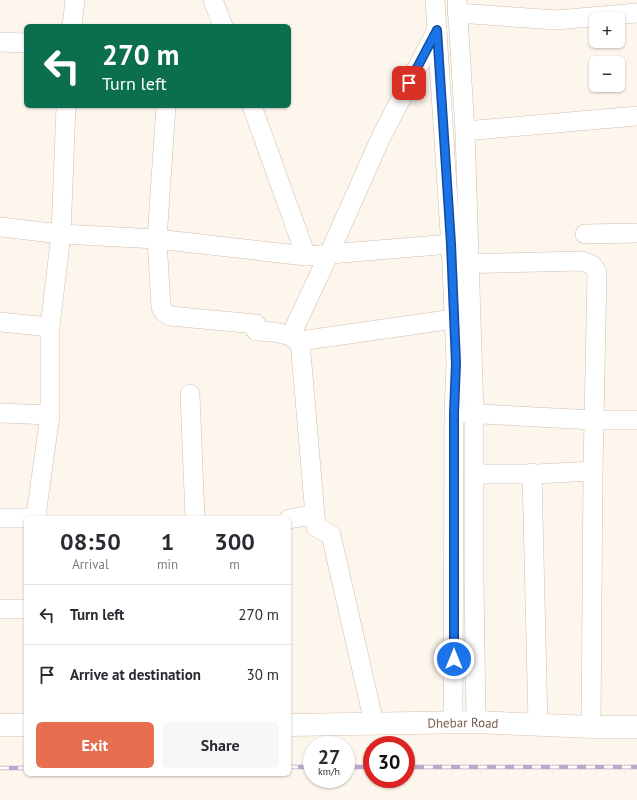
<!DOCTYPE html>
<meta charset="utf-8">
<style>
:root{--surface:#fff;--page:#f7f7f7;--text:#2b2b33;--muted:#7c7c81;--line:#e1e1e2;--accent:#e76f51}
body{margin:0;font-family:"PT Sans",sans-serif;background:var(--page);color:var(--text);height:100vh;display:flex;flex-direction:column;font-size:15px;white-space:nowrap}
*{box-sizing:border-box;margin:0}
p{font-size:13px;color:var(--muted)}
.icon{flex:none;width:22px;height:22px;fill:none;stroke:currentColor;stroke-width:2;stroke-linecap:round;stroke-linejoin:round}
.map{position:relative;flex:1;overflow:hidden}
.drawer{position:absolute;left:24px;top:516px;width:267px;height:260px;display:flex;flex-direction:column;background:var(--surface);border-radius:6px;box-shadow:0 1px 3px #0004}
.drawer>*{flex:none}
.banner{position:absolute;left:24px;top:24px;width:267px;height:84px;border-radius:6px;box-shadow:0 1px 3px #0004;background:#0b6e4f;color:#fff;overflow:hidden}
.controls{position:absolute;left:589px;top:12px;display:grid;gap:8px}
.controls a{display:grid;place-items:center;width:36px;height:36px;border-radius:6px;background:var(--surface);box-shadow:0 1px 3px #0004;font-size:20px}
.speed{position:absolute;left:303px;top:736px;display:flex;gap:8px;font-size:20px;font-weight:700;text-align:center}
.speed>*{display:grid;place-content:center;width:52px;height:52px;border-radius:50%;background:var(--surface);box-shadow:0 1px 3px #0004;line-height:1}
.speed small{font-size:10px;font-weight:400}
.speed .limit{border:6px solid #d22;background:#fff;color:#111}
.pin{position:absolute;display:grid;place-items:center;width:34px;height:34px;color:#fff;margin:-17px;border-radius:8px;box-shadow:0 2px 6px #0006}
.me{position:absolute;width:44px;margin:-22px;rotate:0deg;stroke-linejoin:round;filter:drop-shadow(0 0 3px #0008)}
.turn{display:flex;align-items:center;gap:14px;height:84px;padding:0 12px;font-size:18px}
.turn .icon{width:52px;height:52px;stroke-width:2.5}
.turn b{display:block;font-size:28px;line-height:34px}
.eta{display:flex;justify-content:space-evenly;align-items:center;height:68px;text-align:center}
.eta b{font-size:24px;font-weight:800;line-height:28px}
.action{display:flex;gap:8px;margin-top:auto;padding:8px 12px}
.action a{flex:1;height:46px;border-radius:6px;background:var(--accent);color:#fff;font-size:16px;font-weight:800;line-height:46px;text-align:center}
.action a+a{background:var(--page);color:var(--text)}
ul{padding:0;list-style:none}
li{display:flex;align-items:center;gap:12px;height:60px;padding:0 12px;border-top:1px solid var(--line)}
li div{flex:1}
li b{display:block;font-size:15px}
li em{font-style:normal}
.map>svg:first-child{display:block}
</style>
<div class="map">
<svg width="637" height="800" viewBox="0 0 637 800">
<rect width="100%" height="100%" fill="#fdf6ec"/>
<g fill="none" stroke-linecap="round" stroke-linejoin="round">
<defs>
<g id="street">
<polyline points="213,0 223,26"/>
<polyline points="435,0 452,264 456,363 454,413 453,722"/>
<polyline points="457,0 465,131 474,413 474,581 476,722"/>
<polyline points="457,13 556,20 637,13"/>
<polyline points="72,26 75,0"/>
<polyline points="437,30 382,135 329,254 292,333 294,339 300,341 454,319"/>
<polyline points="0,42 26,43"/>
<polyline points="166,106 157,239 161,307 164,312 170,316 256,324"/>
<polyline points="252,106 306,256"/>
<polyline points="465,131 637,116"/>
<polyline points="0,227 61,234 157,239 306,256 463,243"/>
<polyline points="585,234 637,233"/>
<polyline points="457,264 582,261 592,265 597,272 593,471 591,727"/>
<polyline points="0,322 50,327"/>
<polyline points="256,331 274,332 292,336"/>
<polyline points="300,341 316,527 331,535 374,723"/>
<polyline points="190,394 195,518"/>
<polyline points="0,413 50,415"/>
<polyline points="463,413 593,420 637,420"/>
<polyline points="532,473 538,724"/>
<polyline points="474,474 537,474 593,471"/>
<polyline points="0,518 37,518"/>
<polyline points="37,518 37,508 50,415 50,327 61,234 66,106"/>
<polyline points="289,519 306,516"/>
<polyline points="0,609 26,609"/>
</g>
<g id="secondary">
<polyline points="0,725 26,725"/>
<path id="s1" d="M289,725L476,722L591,727H637"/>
</g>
</defs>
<use href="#street" stroke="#d1beb0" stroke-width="20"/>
<use href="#secondary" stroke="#d6c0b0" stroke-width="23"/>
<use href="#street" stroke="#fff" stroke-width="19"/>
<use href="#secondary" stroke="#fff" stroke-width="22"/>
<defs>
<g id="rail">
<polyline points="289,767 312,767"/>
<polyline points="346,767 372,767"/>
<polyline points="406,767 637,767"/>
<polyline points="0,768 26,768"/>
</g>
</defs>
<use href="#rail" stroke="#b9a8c9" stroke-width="4.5"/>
<use href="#rail" stroke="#fffaf3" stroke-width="3" stroke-dasharray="9" stroke-linecap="butt"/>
</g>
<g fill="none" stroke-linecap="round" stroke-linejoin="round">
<defs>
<polyline id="route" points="409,83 437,30 451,244 456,363 454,413 454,659"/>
</defs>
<use href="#route" stroke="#114b97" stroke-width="10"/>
<use href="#route" stroke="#1a73e8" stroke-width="7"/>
</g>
<g text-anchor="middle" stroke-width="4" stroke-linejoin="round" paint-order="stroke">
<g font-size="13" fill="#7a5c4d" stroke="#fffaf3">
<text dy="5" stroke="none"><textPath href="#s1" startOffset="174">Dhebar Road</textPath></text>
</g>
</g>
</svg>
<div class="controls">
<a>+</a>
<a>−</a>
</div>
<div class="speed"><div>27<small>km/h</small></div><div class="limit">30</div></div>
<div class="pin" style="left:409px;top:83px;background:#d93025"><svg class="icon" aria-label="arrive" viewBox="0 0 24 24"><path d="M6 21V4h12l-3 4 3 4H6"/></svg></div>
<svg class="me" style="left:454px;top:659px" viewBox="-20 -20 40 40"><circle r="17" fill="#1a73e8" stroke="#fff" stroke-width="3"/><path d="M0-11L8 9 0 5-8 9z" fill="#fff"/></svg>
<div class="banner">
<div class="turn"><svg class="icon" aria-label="left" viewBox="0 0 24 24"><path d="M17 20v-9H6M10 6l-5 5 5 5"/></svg><div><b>270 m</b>Turn left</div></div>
</div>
<section class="drawer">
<div class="eta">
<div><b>08:50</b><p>Arrival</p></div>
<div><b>1</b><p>min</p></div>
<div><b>300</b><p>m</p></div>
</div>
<ul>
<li><svg class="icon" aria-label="left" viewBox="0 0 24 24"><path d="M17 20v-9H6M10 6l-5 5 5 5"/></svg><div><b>Turn left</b></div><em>270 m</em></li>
<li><svg class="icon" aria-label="arrive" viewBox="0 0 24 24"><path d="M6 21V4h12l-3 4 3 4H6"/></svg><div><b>Arrive at destination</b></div><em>30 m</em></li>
</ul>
<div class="action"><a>Exit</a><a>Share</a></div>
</section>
</div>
